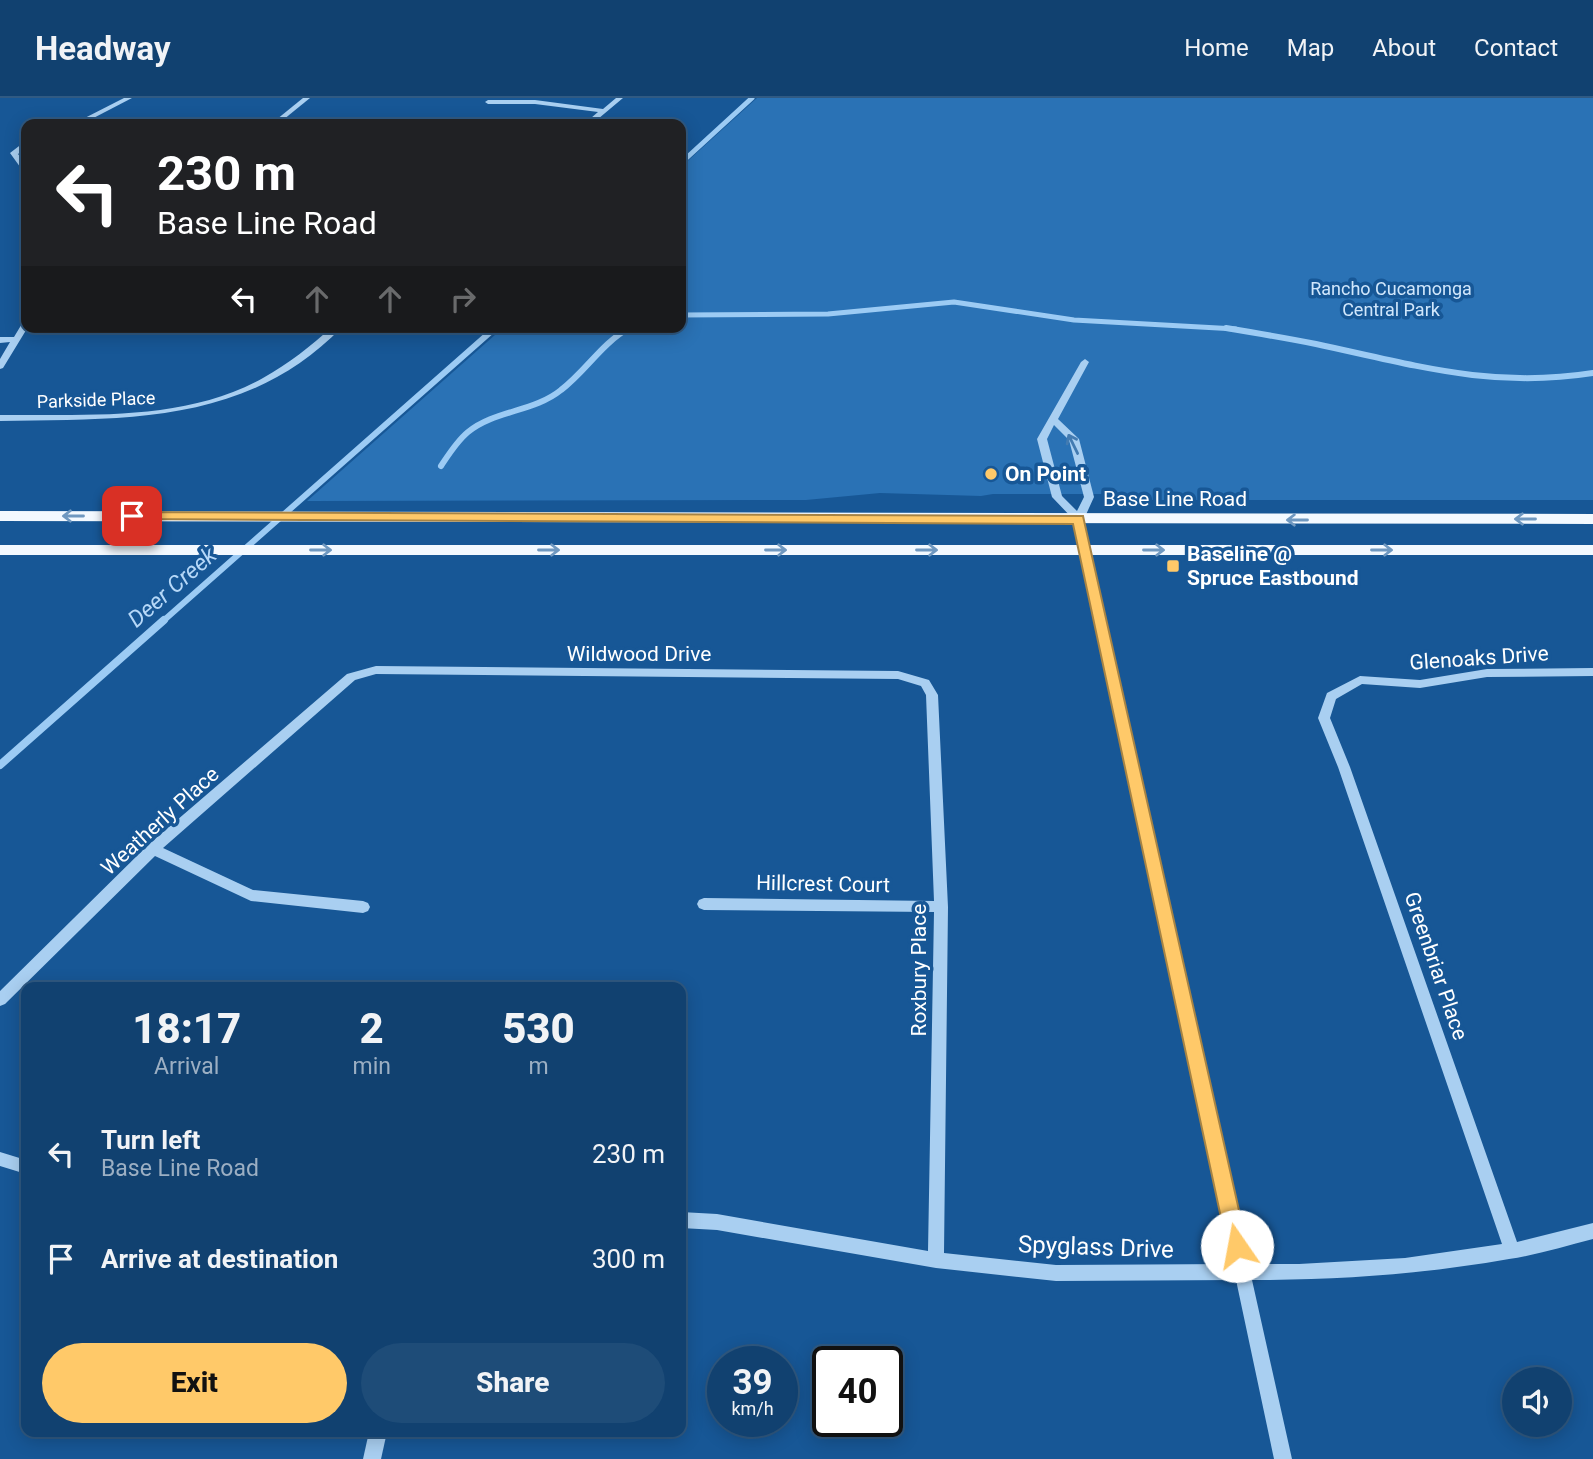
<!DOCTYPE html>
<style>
:root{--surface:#114170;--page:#1e4c78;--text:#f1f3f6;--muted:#9cafc3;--line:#305a83;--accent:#ffc969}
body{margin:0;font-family:Roboto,sans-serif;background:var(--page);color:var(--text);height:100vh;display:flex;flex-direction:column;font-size:26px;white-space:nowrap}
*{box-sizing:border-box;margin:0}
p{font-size:23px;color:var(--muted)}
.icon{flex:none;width:38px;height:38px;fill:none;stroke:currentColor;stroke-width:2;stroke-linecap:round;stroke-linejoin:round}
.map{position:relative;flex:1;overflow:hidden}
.details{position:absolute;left:21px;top:884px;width:665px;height:455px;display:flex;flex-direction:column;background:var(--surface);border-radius:14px;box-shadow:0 4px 18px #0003,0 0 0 2px var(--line)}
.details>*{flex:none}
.banner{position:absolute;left:21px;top:21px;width:665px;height:214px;border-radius:14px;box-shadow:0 4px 18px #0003,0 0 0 2px var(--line);background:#202124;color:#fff;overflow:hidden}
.controls{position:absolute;left:1502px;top:1269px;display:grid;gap:14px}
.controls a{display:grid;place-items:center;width:70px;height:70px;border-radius:50%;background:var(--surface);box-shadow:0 4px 18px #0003,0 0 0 2px var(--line);font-size:35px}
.speed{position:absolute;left:707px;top:1248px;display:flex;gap:14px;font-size:35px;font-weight:700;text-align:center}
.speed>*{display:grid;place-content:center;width:91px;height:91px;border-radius:50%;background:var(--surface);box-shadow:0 4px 18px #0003,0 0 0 2px var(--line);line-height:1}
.speed small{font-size:18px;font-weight:400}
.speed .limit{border:4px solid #111;border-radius:10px;background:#fff;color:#111}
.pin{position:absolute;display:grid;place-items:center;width:60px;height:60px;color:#fff;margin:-30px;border-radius:14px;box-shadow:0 4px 10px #0006}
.me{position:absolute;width:77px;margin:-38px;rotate:348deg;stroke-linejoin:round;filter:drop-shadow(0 0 5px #0008)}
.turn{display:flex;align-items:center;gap:24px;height:147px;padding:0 21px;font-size:32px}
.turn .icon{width:91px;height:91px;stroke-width:2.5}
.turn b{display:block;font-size:49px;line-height:60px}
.lanes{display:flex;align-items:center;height:66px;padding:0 21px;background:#0003;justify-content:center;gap:35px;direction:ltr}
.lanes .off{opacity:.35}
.eta{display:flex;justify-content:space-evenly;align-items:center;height:119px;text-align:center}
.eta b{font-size:42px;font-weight:800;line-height:49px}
.button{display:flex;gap:14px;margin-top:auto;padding:14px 21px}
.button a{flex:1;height:80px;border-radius:42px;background:var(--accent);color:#111;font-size:28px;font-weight:800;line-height:80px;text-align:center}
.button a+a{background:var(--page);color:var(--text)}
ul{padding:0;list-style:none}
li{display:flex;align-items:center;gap:21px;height:105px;padding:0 21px}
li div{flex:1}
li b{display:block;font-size:26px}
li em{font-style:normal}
header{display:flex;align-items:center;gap:42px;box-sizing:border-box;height:98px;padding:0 35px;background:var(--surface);border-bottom:2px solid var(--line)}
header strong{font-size:33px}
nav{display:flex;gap:38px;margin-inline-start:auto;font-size:24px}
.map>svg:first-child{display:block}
</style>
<header>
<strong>Headway</strong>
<nav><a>Home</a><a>Map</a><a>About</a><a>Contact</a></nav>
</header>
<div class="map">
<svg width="1593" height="1361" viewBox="0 0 1593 1361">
<rect width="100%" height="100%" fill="#175796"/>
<polygon fill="#2a72b5" points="757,0 1593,0 1593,402 1135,402 1112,396 993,396 981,398 880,395 806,402 307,403 504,229 681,229 681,69"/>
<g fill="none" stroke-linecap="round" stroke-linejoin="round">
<g stroke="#9ccbf4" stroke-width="5">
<polyline points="681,65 752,0"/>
<polyline points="681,217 828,216 954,204 1074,222 1236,231"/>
<polyline points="493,231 496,229"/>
<polyline points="626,231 630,229"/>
</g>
<g stroke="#9ccbf4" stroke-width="6">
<path d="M1226,230C1256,235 1286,240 1316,246C1414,267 1492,291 1593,275"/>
<path d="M441,368C449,356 457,343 468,334C495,312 534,314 561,292C586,273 601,246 629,230"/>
<polyline points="162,524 495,230"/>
</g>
<polyline stroke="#9ccbf4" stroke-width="8" points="0,667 164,522"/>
<g fill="#a9cff1" fill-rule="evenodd">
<polygon points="124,0 132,0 82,26 73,26"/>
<polygon points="303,0 310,0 278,26 271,26"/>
<polygon points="616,0 623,0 592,26 584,26 598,14 535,6 488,6 485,4 488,2 535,2 603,11"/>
<polygon points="23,45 26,45 26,50 18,56 26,66 26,73 23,73 10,55"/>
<polygon points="26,223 26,229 28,229 3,270 0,271 0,261 10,244 0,245 0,239 14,239 23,224"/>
<path d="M332,229H342C247,327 126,321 0,323V317C87,316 184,324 263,280C288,266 311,248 332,229Z"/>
<path d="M1085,261L1089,264L1058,321L1079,341L1094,399L1084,421L1249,1166H1299L1405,1160L1502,1146L1338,669L1318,620L1327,595L1360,578L1420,582L1487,571L1593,570V578L1487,579L1420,590L1362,586L1336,601L1330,620L1350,669L1517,1144L1593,1125V1141C1565,1148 1537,1157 1509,1161C1424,1176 1339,1182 1252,1182L1292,1361H1274L1236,1182L1056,1183L936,1170L717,1132L681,1130V1114L717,1116L928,1153L934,814L704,812L699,810L697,806L699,802L704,800L934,803L926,597L921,588L898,581L376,576L355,582L163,750L253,792L363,803L368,805L370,809L368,813L363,815L251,803L155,758L5,906L0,908V893L148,747L347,576L376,568L898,573L929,582L938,597L948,809L944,1155L1056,1167L1233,1166L1074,422L1052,399L1037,341L1081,264ZM1054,327L1069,342L1084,399L1077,413L1062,398L1047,341Z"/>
<polygon points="0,1054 26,1062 26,1076 0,1068"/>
<polygon points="369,1334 387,1334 381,1361 363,1361"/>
</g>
<g fill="#f3f9ff" fill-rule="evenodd">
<polygon points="0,413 1593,416 1593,426 0,423"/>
<rect x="0" y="447" width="1593" height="10"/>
</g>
</g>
<defs><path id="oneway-shaft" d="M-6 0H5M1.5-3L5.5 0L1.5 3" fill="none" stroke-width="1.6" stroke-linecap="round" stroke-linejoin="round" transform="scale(1.75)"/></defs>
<use stroke="#437bb1" href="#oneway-shaft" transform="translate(1073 346) rotate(-116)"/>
<g stroke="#6f98c0">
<use href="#oneway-shaft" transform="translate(73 418) rotate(-180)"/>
<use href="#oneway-shaft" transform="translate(1525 421) rotate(180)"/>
<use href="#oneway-shaft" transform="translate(1297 422) rotate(180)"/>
<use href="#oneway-shaft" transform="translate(321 452)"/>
<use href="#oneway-shaft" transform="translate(549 452)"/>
<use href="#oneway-shaft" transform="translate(776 452)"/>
<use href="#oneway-shaft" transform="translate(927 452)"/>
<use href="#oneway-shaft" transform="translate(1154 452)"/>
<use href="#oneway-shaft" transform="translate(1382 452)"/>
</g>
<polygon fill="#ffc969" stroke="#a68344" stroke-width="2" points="132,414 1083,418 1247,1148 1244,1156 1237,1159 1230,1156 1227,1148 1073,426 127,421 125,418"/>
<g fill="#ffc969" stroke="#175796" stroke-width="2.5">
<circle cx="991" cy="376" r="7"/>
<rect x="1166" y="461" width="14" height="14" rx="3.5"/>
</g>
<g text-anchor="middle" stroke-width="7" stroke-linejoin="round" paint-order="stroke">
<g font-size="18" fill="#d1e7fc" stroke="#175796">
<text x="1391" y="197">Rancho Cucamonga<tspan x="1391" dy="21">Central Park</tspan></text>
</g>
<g font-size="18" fill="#fff" stroke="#175796">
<text transform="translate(96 302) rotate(-2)" y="6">Parkside Place</text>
</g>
<g font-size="21" font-weight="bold" fill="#fff" stroke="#175796" text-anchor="start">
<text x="1005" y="383">On Point</text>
<text x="1187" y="463">Baseline @<tspan x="1187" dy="24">Spruce Eastbound</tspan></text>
</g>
<g font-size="21" fill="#fff" stroke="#175796">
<text x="1175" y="408">Base Line Road</text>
<text x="639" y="563">Wildwood Drive</text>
<text transform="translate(1479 560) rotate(-4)" y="7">Glenoaks Drive</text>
<text transform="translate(160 723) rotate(-42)" y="7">Weatherly Place</text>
<text transform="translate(823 786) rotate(1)" y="7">Hillcrest Court</text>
<text transform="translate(1436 868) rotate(71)" y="7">Greenbriar Place</text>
<text transform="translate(919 872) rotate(-90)" y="7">Roxbury Place</text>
</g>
<g font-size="23" font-style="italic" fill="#b6d8f8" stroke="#175796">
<text transform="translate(172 489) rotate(-41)" y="8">Deer Creek</text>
</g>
<g font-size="24" fill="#fff" stroke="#175796">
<text transform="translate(1096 1149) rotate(2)" y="8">Spyglass Drive</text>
</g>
</g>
</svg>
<div class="controls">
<a><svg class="icon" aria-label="sound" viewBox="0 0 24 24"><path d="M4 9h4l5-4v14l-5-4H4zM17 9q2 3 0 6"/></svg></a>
</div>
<div class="speed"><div>39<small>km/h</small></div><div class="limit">40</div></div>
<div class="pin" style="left:132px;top:418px;background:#d93025"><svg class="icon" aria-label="arrive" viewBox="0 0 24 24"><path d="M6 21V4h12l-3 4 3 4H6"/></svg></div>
<svg class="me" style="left:1237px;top:1148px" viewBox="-20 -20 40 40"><circle r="19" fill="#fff"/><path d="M0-13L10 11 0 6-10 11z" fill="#ffc969"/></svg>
<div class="banner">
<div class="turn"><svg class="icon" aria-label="left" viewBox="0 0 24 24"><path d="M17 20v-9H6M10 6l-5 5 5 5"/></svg><div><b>230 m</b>Base Line Road</div></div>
<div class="lanes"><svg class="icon" aria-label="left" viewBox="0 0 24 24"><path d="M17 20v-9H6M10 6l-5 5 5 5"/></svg><svg class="icon off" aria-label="ahead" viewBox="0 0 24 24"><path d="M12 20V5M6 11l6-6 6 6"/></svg><svg class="icon off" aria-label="ahead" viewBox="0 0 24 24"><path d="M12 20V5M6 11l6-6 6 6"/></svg><svg class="icon off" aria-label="right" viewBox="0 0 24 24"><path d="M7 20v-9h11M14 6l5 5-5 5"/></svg></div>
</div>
<section class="details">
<div class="eta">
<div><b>18:17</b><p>Arrival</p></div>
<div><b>2</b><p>min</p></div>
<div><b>530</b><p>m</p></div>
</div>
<ul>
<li><svg class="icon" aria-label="left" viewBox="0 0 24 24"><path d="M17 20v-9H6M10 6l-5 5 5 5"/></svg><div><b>Turn left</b><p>Base Line Road</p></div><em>230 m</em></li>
<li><svg class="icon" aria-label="arrive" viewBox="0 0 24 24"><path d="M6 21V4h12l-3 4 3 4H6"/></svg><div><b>Arrive at destination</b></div><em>300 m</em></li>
</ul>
<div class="button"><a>Exit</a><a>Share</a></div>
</section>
</div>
